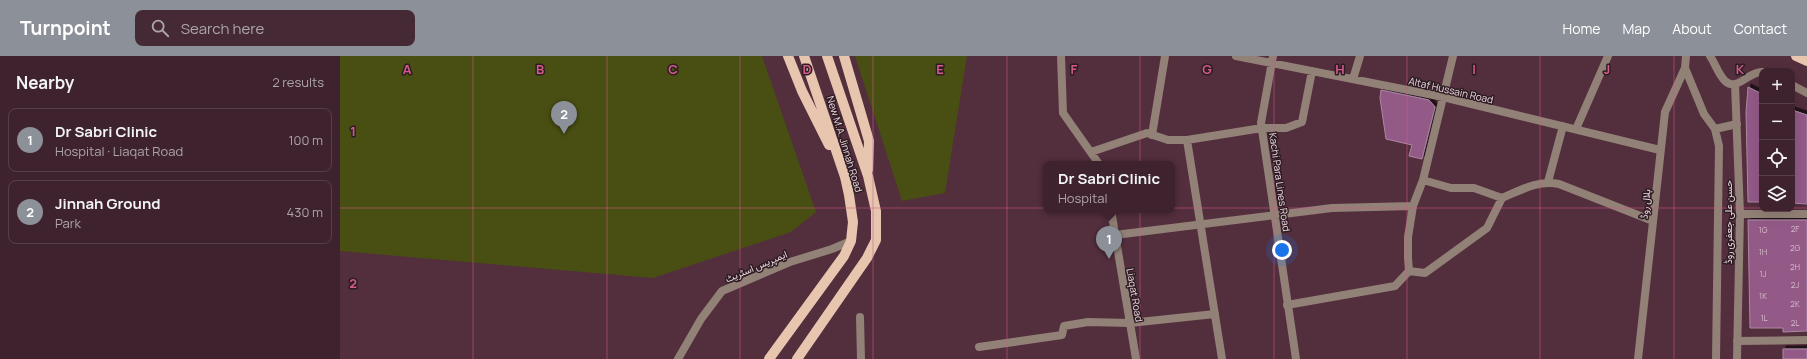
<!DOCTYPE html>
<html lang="en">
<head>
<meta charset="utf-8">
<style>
  body { margin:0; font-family:Manrope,Vazirmatn,sans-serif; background:#452a36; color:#f1f3f6 }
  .controls { position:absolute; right:12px; top:12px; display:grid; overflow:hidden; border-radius:8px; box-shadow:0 4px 16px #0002 }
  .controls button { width:36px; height:36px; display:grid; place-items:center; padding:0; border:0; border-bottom:1px solid #573f4a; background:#3e222e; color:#f1f3f6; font:20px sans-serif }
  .you { position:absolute; left:942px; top:194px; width:14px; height:14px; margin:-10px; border:3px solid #fff; border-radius:50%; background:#1a73e8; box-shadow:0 0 0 6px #1a73e833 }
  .badge { display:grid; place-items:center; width:26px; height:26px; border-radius:50%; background:#8c9099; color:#fff; font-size:13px; font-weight:700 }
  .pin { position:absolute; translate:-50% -33px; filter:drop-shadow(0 1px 2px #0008) }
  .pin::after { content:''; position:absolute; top:21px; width:14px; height:12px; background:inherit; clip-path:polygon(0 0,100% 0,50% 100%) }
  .popup { position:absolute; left:703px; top:105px; width:132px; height:52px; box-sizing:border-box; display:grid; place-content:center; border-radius:8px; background:#3e222e; filter:drop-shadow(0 1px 3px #0005); font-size:13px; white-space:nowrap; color:#ada4aa }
  .popup b { font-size:15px; color:#f1f3f6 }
  .popup::after { content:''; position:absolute; left:50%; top:100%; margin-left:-8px; border:8px solid transparent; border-top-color:#3e222e }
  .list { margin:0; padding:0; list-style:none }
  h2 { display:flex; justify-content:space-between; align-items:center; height:52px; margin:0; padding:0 16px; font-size:17px }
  h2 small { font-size:13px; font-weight:400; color:#ada4aa }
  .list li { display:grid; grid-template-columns:26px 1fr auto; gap:12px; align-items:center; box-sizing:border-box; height:64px; margin:0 8px 8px; padding:0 8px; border:1px solid #573f4a; border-radius:8px }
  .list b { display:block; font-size:15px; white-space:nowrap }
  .list p { margin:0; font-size:13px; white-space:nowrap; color:#ada4aa }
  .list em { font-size:13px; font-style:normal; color:#ada4aa }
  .icon { flex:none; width:22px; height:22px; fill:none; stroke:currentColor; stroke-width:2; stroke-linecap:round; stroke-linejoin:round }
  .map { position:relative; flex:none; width:1467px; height:303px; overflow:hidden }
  header { display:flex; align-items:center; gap:24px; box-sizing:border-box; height:56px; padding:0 20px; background:#8c9099; color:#fff }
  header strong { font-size:19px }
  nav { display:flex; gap:22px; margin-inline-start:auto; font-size:14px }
  .search { width:280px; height:36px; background:#452a36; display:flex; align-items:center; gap:10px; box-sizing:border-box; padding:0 14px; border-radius:8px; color:#ada4aa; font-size:15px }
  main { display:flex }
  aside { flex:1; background:#3e222e }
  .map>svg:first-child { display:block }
  .green { fill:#494e12 }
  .building { fill:#935a88; stroke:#ac88a4; filter:url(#shadow) }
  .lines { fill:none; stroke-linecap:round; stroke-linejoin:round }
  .minor { stroke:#928176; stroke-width:8 }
  .tertiary { stroke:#928176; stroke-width:8 }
  .primary { stroke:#e7c5af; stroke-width:10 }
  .grid { fill:none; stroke:#d25b8a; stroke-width:1; stroke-opacity:0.55 }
  .labels { text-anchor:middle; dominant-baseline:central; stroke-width:3; stroke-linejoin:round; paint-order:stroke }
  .number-label { font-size:8px; fill:#d8b8ca }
  .street-label { font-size:10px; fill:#efd7e0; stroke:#2d1d23 }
  .grid-label { font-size:13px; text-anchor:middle; font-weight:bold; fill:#d25b8a; stroke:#2d1d23; stroke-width:3; stroke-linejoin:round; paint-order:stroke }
</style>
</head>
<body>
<header>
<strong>Turnpoint</strong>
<div class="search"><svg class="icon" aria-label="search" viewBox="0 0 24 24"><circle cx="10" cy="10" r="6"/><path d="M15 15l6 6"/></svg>Search here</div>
<nav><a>Home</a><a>Map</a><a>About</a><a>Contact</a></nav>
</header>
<main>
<aside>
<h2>Nearby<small>2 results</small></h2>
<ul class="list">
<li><span class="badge">1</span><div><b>Dr Sabri Clinic</b><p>Hospital · Liaqat Road</p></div><em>100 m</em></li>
<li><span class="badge">2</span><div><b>Jinnah Ground</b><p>Park</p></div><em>430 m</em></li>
</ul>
</aside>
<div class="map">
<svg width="1467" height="303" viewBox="0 0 1467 303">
  <defs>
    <filter id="shadow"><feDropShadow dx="3" dy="-3" stdDeviation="0" flood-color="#0009"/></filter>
  </defs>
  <rect width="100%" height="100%" fill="#532e3d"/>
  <path class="green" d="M0,0H422L476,156L451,176L313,222L0,195Z
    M515,0H627L605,137L562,145Z"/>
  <path class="building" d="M1408,31L1422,38V146H1408L1406,56Z
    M1041,34L1089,44L1095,51L1082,103L1069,100L1072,89L1046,83L1040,42Z
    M1452,54L1467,59V148L1452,147Z
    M1408,164H1467V275L1443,276V272H1410Z
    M1443,293H1467V303H1443Z"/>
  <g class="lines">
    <path class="minor" d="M721,0L723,57L759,108
      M896,0L1103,41L1320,94
      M933,0L921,67L956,303
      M1370,0C1375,7 1378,18 1385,25C1397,36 1409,15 1422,16
      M1345,12L1364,58L1375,73L1379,90L1376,303
      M1013,23L1020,0
      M1395,28L1400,158L1397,303
      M1452,29L1467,37
      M1236,73L1268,0
      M1375,73L1397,68
      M812,79L825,0
      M847,84L882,303
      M751,96L807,77L828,84H847L922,72H946L962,66L972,15
      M1083,124L1111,132H1134L1162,142
      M1208,126L1223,70
      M771,154L796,303
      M1400,158H1467
      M775,179L992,152L1073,150
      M1069,215L1085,217L1147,172L1162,142C1181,134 1198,124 1219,128L1313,165
      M1069,215L1068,202V181L1073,150L1083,124L1113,0
      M947,249L1055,230L1069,215
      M520,261L521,303
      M1397,285L1467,284
      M639,291L722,279L724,270L748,266L790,267L875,258
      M1298,303L1325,56L1345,12L1346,0"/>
    <path class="tertiary" d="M338,303L361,263L382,235L450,206L492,193L511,185"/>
    <path class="primary" d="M448,0L462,35L489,89
      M504,0L529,85L528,114
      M1456,0L1467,5
      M429,303L504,200L511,185L513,166L509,139L505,121L464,0
      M457,303L527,202L536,184V155L528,120L487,0"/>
  </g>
  <path class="grid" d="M133,0V303M267,0V303M400,0V303M533,0V303M667,0V303M800,0V303M934,0V303M1067,0V303M1200,0V303M1334,0V303M0,152H1422M1452,152H1467"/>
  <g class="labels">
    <g class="number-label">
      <text x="1455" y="172">2F</text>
      <text x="1423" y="173">1G</text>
      <text x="1455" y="191">2G</text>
      <text x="1423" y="195">1H</text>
      <text x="1455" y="210">2H</text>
      <text x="1423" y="217">1J</text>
      <text x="1455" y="228">2J</text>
      <text x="1423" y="239">1K</text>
      <text x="1455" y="247">2K</text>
      <text x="1424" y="261">1L</text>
      <text x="1455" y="266">2L</text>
    </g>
    <g class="street-label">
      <text transform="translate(1111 34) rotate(13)">Altaf Hussain Road</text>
      <text transform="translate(505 88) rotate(73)">New M.A. Jinnah Road</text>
      <text transform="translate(940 126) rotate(82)">Kachi Para Lines Road</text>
      <text transform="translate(1305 148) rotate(-84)">بلال روڈ</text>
      <text transform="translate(1388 166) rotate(-90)">حسن علی جعفری روڈ</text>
      <text transform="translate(416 210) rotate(-23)">ایمپریس اسٹریٹ</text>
      <text transform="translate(795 239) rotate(80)">Liaqat Road</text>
    </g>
  </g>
  <g class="grid-label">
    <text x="67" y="18">A</text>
    <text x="200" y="18">B</text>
    <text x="333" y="18">C</text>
    <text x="467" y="18">D</text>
    <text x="600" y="18">E</text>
    <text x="734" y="18">F</text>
    <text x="867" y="18">G</text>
    <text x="1000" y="18">H</text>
    <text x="1134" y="18">I</text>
    <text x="1267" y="18">J</text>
    <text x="1400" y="18">K</text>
    <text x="13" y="80">1</text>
    <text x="13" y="232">2</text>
  </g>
</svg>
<div class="controls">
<button>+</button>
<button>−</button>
<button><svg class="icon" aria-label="locate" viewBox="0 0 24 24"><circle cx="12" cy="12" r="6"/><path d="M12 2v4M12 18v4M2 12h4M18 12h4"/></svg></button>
<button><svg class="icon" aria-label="layers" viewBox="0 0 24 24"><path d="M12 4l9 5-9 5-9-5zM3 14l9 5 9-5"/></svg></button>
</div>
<div class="you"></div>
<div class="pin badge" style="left:769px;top:203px">1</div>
<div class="popup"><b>Dr Sabri Clinic</b>Hospital</div>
<div class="pin badge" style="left:224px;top:78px">2</div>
</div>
</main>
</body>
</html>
